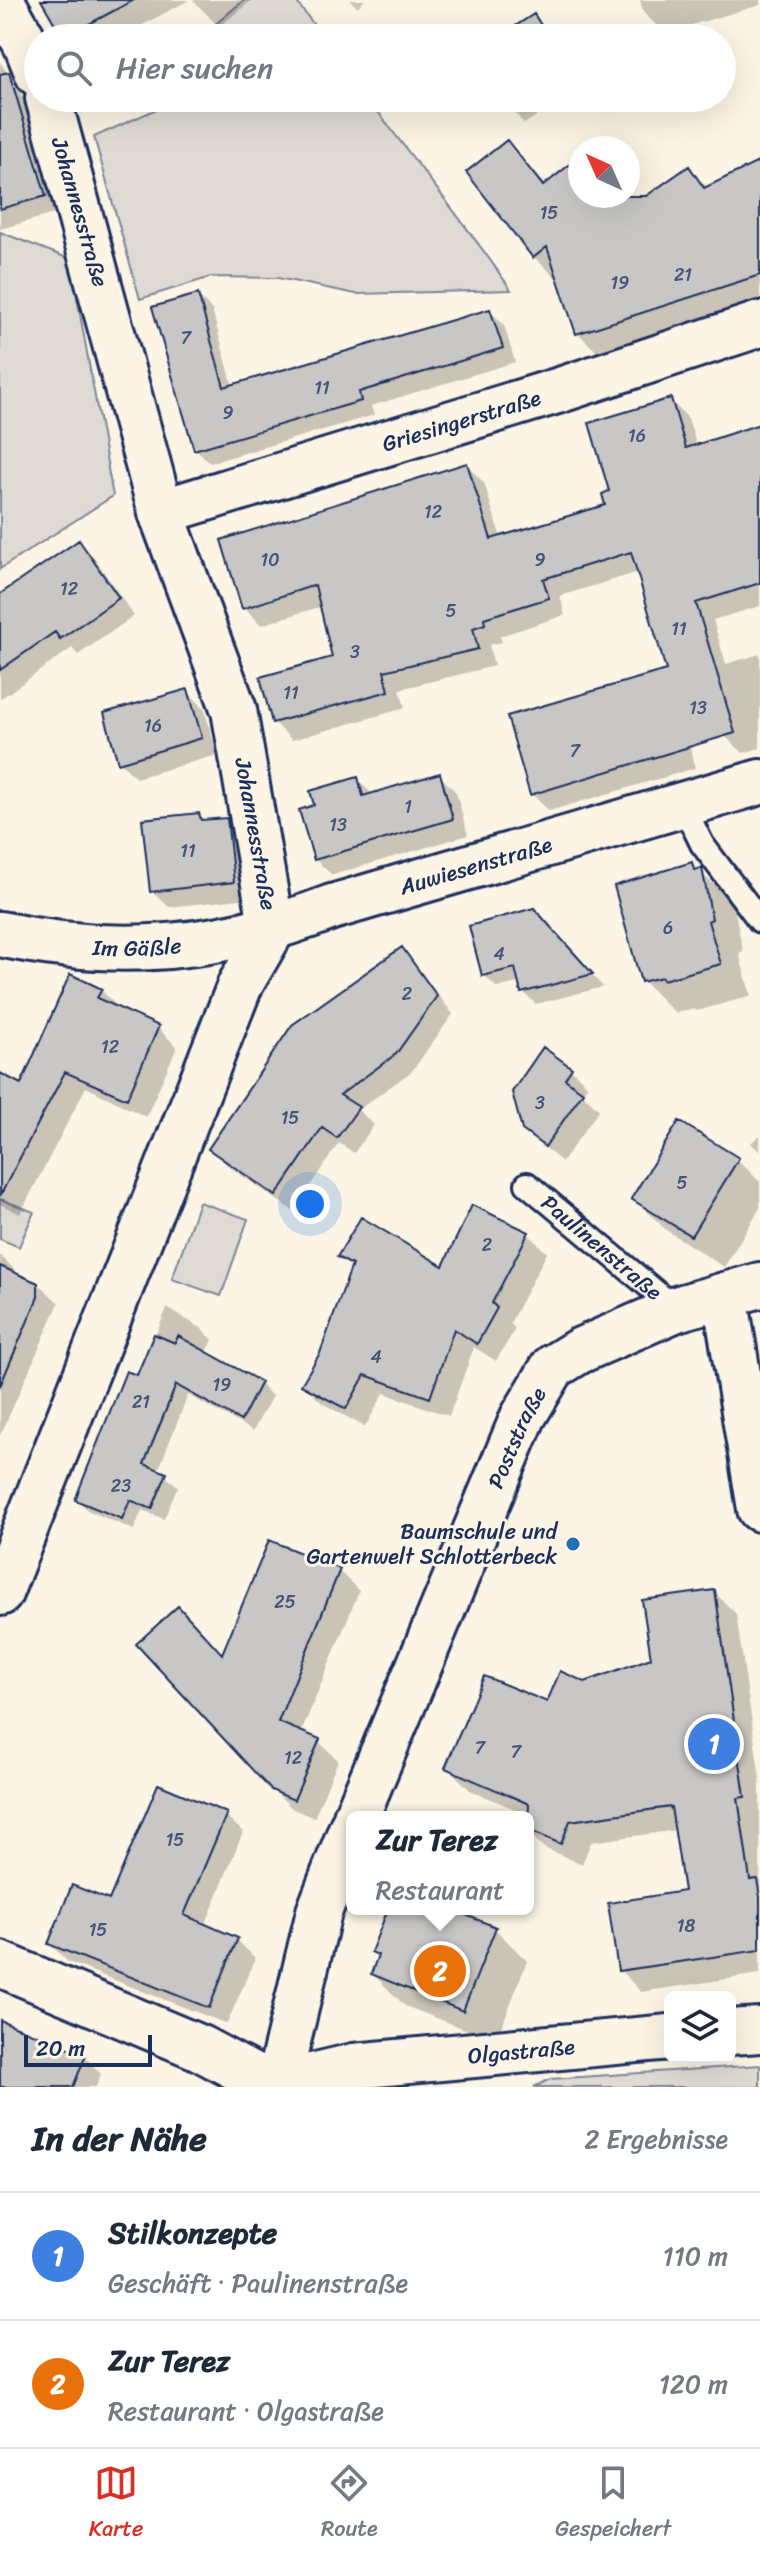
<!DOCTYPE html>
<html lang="de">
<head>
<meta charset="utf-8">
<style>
  body { margin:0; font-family:Sriracha,sans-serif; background:#f6f6f7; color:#1f2937 }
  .controls { position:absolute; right:24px; bottom:24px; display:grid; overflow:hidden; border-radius:12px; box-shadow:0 8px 32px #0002 }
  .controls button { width:72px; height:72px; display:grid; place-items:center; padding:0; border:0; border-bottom:2px solid #e0e1e3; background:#fff; color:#1f2937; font:40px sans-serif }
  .compass { position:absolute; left:568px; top:136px; width:72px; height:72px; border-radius:50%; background:#fff; box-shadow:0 8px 32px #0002; rotate:315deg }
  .scale { position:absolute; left:24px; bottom:20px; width:128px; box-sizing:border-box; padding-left:8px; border:4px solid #1b2f5e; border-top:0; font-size:22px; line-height:28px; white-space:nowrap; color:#1b2f5e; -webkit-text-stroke:6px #fcf5e5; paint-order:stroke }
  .you { position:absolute; left:310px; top:1204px; width:28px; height:28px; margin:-20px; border:6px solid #fff; border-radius:50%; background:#1a73e8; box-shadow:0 0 0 12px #1a73e833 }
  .badge { display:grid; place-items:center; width:52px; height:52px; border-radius:50%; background:#d93025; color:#fff; font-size:26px; font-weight:700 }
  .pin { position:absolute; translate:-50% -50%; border:4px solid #fff; box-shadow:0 2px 8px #0006 }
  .popup { position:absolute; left:346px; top:1811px; width:188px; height:104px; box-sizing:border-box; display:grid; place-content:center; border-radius:12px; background:#fff; filter:drop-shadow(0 2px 6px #0005); font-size:26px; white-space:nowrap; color:#747a83 }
  .popup b { font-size:30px; color:#1f2937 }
  .popup::after { content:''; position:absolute; left:50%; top:100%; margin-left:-16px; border:16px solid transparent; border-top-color:#fff }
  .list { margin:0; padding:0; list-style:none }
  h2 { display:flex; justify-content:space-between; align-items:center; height:104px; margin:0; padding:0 32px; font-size:34px }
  h2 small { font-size:26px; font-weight:400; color:#747a83 }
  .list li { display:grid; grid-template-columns:52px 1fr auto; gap:24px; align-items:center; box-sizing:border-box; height:128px; padding:0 32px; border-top:2px solid #e0e1e3 }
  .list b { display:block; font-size:30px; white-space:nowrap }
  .list p { margin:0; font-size:26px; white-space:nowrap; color:#747a83 }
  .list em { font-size:26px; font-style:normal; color:#747a83 }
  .icon { flex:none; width:44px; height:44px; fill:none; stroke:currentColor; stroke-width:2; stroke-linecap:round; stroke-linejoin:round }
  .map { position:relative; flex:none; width:760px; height:2087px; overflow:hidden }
  .search { position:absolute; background:#fff; box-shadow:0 8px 32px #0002; left:24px; right:24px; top:24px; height:88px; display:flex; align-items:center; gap:20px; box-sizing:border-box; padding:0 28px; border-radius:44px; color:#747a83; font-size:30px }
  .sheet { height:360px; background:#fff }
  nav { display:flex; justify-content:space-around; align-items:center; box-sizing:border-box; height:112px; border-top:2px solid #e0e1e3; background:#fff; font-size:22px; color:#747a83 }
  nav a { display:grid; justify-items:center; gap:4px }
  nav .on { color:#d93025 }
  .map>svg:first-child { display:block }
  .green { fill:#dfdbd4; stroke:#7d8599; stroke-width:2 }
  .shadow { fill:#0003 }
  .building { fill:#c8c7c6; stroke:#1b2f5e; stroke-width:2 }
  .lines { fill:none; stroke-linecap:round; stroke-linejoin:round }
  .lane-casing { stroke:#1b2f5e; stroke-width:28 }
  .street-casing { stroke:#1b2f5e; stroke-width:50 }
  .lane { stroke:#fcf5e5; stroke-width:22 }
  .street { stroke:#fcf5e5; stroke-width:44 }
  .poi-dot { fill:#1f6fb2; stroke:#fcf5e5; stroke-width:3 }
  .labels { text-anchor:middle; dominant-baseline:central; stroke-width:6; stroke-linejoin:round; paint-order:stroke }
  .number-label { font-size:18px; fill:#465578 }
  .street-label { font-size:22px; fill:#1b2f5e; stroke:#fcf5e5 }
  .poi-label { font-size:22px; fill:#1b2f5e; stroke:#fcf5e5; text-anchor:end }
</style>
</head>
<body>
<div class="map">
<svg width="760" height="2087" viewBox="0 0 760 2087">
  <rect width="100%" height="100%" fill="#fcf5e5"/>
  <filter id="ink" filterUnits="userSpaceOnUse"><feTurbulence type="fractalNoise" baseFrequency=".0125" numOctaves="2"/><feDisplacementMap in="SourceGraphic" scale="16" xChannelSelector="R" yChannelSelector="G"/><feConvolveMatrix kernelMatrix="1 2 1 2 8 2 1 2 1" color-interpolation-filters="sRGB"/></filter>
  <g filter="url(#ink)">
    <path class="green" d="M244,0H295L324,38H199Z
      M181,98H368C415,163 466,223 511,290L356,294L278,278L211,277L140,299L94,137Z
      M0,232L70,259L113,496L0,569Z
      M0,1199L34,1212L19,1247L0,1239Z
      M199,1202L248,1219L221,1296L172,1279Z
      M760,2065V2087H534L550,2079Z"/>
    <path class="shadow" d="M43,0H189L118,38H64Z
      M193,0H252L219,27Z
      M350,0H365L357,7Z
      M640,0H760V5L664,33L643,12Z
      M534,16L554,38H500Z
      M382,28L392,38H371Z
      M0,62L30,109L61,212L0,229Z
      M502,98H564L524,124Z
      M507,142L546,186L580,160V196H623L633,208L688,168L708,188L760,163V306L599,354L578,333L559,276L556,278L534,257Z
      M198,296L212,310L233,386L490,311L504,325L515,362L371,406L374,415L210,463L196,449Z
      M671,401L688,418L697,447L760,426V606L713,620L726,664L760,654V748L743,753L725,736L689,742L695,768L549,811L532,794L668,672L639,572L560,596L565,615L500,636L502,642L489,645L494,666L400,689L405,708L292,740L274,722L335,658L322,606L261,625L244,607L467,465L484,483L501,538L607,507L612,492Z
      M79,542L95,559L134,616L78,655L72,648L0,699V597Z
      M187,691L204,708L217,755L136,778L120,762Z
      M439,775L456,792L468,835L332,875L315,859L316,806L357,779L373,795Z
      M199,815L206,822L226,820L242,836L249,898L169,907L152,891Z
      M691,864L733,902L743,951L739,953L751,996L697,1011L694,1009L675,1013L643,981Z
      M546,924L603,987L536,1004L523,992L521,982L497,988L484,975Z
      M402,949L453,1014L412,1071L358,1110L374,1125L354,1153L339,1143L293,1211L227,1165L210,1149Z
      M101,990L120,1009L157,1027L177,1047L146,1117L86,1087L20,1214L0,1204V1075L22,1086Z
      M571,1069L588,1086L582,1093L599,1110L562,1162L523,1129Z
      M760,1135V1152L751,1143Z
      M738,1160L760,1182V1208L724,1267L666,1230L634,1198Z
      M528,1234L547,1253L510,1323L515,1329L496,1361L474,1347L449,1416L384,1393L365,1427L322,1403L303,1384L322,1354L353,1269L340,1256L443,1269Z
      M0,1255L15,1270L13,1274L42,1287L59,1303L0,1436Z
      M167,1308L201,1328L213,1340L206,1354L260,1384L272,1396L253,1431L188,1395L158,1471L178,1486L164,1519L142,1510L134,1530L89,1511L77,1500L138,1377Z
      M339,1571L359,1591L301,1733L318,1741L338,1760L314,1818L293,1809L272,1789L223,1656Z
      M714,1592L736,1614L760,1778V1974L641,1992L620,1970L686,1893L677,1830L591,1842L582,1864L544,1848L528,1832L527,1814L470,1790L448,1768L585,1684L653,1660Z
      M225,1815L243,1832L205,1926L237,1940L255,1958L227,2024L68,1962L50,1944Z
      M390,1909H445L495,1929L527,1961L496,2041L405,2006L373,1974L380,1958L373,1951Z
      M0,2022L85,2057L101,2074L96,2087H0Z"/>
    <path class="building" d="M41,0H134L63,38Z
      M534,14L549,38H497Z
      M9,72L46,196L0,209V74Z
      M507,140L543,186L580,156V196H646L689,166L704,188L760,161V275L576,334L547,247L533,258L466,172Z
      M198,294L224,387L490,309L503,348L359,392L361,401L194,450L152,307Z
      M671,398L686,448L760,424V583L696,603L735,733L530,795L507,716L666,670L631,552L543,579L549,598L484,618L485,624L473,628L478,649L384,671L389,691L272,723L260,677L332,657L315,585L242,609L221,540L467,463L491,539L605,505L602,494L609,491L589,423Z
      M79,540L119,598L60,639L55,632L0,670V594Z
      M188,689L202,738L118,763L104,713Z
      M440,773L453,819L314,860L299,810L314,805L310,791L358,777L363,796Z
      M199,813L201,820L227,818L234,882L150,892L142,819Z
      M692,862L694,870L702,868L712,919L708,921L721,964L663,980L662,977L641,982L614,886Z
      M534,908L556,933L593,974L521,993L515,968L482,976L469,926Z
      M402,947L437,996L396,1054L340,1095L359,1107L337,1138L322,1128L276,1196L208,1149L292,1025Z
      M70,974L102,989L97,998L159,1026L127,1099L65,1072L0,1196V1073L21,1084Z
      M543,1047L572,1068L565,1079L583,1092L545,1147L522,1130L512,1092Z
      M679,1121L739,1158L691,1236L631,1199Z
      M472,1205L529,1232L492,1303L497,1308L477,1344L454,1329L430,1398L365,1375L346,1409L301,1385L320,1353L352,1265L337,1257L361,1217L443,1266Z
      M0,1266L38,1283V1297L0,1386Z
      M154,1334L175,1343L178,1336L261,1382L241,1421L176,1385L144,1464L167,1473L152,1509L130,1500L122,1519L75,1500L126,1371L137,1375Z
      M269,1540L340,1569L278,1722L320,1739L294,1800L271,1790L136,1644L178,1606L222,1654Z
      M715,1590L745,1797L738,1798L750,1880L757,1879L760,1897V1950L618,1971L608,1903L684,1891L671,1807L570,1821L561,1844L528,1830L529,1804L445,1768L484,1676L547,1702L560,1671L585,1682L651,1658L642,1600Z
      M158,1784L227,1813L184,1915L238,1938L209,2008L48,1944L72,1885L109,1900Z
      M388,1909H451L496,1927L463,2011L371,1974L378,1955L371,1952Z
      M0,2020L86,2055L73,2087H0Z"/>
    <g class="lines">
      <g class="lane-casing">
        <g id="lane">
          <path d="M683,805L702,844L760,921"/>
          <path id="s1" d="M527,1184L676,1309"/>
        </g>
      </g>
      <g class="street-casing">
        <g id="street">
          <path d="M1,0L26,44L38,74"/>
          <path id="s2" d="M161,512L560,390L760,324"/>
          <path id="s3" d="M0,934C118,959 221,950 332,907L760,782"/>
          <path d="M725,1295L760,1509"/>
          <path d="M0,1593L240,985L272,930L234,710L161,512L48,98"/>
          <path id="s4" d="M356,1817L523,1417L553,1367L579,1351L676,1309L760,1285"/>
          <path d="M0,1964L200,2048L273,2087"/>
          <path d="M730,2032L760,2030"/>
          <path d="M277,2087L319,1912L352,1827"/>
          <path id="s5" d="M279,2087L291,2081L354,2066L670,2037"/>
        </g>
      </g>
      <use href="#lane" class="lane"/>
      <use href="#street" class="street"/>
    </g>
  </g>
  <circle class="poi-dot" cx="573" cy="1544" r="8"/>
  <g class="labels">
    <g class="number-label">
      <text x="549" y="213">15</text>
      <text x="683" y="275">21</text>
      <text x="620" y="283">19</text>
      <text x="186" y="338">7</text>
      <text x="322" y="388">11</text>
      <text x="228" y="413">9</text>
      <text x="637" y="436">16</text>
      <text x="433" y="512">12</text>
      <text x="270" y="560">10</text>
      <text x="540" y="560">9</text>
      <text x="69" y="589">12</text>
      <text x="451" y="611">5</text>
      <text x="679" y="629">11</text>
      <text x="355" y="652">3</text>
      <text x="291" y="693">11</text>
      <text x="698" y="708">13</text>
      <text x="153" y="726">16</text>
      <text x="575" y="751">7</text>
      <text x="408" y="807">1</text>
      <text x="338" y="825">13</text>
      <text x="188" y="851">11</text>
      <text x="668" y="928">6</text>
      <text x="499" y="954">4</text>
      <text x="407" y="994">2</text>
      <text x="110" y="1047">12</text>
      <text x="540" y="1103">3</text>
      <text x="290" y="1118">15</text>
      <text x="682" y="1183">5</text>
      <text x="487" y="1245">2</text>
      <text x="376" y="1357">4</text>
      <text x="222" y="1385">19</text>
      <text x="141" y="1402">21</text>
      <text x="121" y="1486">23</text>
      <text x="285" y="1602">25</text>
      <text x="480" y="1748">7</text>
      <text x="516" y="1752">7</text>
      <text x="293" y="1758">12</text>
      <text x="175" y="1840">15</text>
      <text x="686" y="1926">18</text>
      <text x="98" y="1930">15</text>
    </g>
    <g class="street-label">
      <text transform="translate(80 212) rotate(74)">Johannesstraße</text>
      <text stroke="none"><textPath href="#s2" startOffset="314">Griesingerstraße</textPath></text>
      <text transform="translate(256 834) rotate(80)">Johannesstraße</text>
      <text stroke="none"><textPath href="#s3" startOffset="488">Auwiesenstraße</textPath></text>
      <text stroke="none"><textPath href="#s3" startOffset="138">Im Gäßle</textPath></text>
      <text stroke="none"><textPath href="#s1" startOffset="98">Paulinenstraße</textPath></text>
      <text stroke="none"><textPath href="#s4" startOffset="412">Poststraße</textPath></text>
      <text stroke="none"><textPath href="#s5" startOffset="246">Olgastraße</textPath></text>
    </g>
    <g class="poi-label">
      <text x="557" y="1531">Baumschule und<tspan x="557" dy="25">Gartenwelt Schlotterbeck</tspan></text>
    </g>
  </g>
</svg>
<div class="controls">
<button><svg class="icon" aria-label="layers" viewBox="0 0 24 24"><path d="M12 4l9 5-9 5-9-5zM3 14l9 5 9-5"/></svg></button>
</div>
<svg class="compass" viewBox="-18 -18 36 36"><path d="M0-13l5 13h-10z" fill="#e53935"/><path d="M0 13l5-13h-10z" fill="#747a83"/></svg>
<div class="scale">20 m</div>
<div class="you"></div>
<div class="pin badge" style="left:714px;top:1744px;background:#3f7fe0">1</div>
<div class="pin badge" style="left:440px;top:1971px;background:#e8710a">2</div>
<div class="popup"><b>Zur Terez</b>Restaurant</div>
<div class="search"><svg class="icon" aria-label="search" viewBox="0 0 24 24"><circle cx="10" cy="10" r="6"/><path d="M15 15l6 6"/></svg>Hier suchen</div>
</div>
<section class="sheet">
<h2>In der Nähe<small>2 Ergebnisse</small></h2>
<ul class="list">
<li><span class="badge" style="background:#3f7fe0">1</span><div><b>Stilkonzepte</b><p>Geschäft · Paulinenstraße</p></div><em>110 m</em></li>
<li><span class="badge" style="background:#e8710a">2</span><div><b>Zur Terez</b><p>Restaurant · Olgastraße</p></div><em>120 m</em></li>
</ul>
</section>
<nav>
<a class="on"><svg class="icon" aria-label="map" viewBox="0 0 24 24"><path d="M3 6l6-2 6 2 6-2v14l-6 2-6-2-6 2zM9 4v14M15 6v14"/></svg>Karte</a>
<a><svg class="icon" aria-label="directions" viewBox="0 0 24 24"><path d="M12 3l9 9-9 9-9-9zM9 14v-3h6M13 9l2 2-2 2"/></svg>Route</a>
<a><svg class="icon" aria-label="saved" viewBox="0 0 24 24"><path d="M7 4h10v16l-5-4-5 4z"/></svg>Gespeichert</a>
</nav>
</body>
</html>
